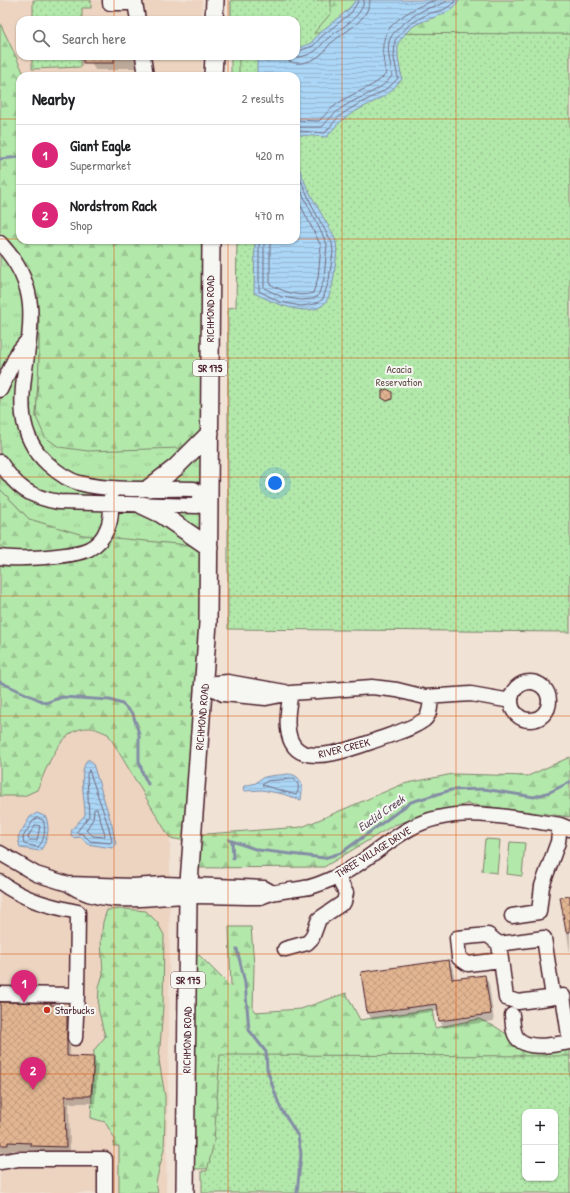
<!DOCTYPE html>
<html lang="en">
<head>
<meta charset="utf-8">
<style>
  body { margin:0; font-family:"Patrick Hand",sans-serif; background:#f6f6f6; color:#202124 }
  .controls { position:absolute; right:12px; bottom:12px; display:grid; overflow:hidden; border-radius:8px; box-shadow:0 1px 3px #0004 }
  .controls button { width:36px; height:36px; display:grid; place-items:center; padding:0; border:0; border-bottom:1px solid #e0e0e0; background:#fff; color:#202124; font:20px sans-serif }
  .you { position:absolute; left:275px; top:483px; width:14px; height:14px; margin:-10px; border:3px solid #fff; border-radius:50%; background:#1a73e8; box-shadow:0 0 0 6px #1a73e833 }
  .badge { display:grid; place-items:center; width:26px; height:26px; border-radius:50%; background:#db2777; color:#fff; font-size:13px; font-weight:700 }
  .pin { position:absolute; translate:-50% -33px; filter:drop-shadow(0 1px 2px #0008) }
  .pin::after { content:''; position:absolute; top:21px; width:14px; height:12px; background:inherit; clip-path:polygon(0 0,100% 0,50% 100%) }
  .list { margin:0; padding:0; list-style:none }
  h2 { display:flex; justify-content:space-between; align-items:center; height:52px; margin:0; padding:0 16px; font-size:17px }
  h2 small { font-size:13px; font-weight:400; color:#757577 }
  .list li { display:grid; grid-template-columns:26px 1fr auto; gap:12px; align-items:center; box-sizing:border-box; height:60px; padding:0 16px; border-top:1px solid #e0e0e0 }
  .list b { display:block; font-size:15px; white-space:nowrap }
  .list p { margin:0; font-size:13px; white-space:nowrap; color:#757577 }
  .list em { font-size:13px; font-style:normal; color:#757577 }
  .icon { flex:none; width:22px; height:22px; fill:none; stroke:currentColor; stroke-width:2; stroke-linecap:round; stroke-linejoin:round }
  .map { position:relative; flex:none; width:570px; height:1193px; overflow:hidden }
  .search { position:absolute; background:#fff; box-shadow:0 1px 3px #0004; left:16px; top:16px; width:284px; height:44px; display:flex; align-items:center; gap:10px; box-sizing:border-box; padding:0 14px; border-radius:12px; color:#757577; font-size:15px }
  .panel { position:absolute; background:#fff; box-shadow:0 1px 3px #0004; left:16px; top:72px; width:284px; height:172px; border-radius:12px }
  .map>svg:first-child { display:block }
  .built { fill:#ecd4c1 }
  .grass { fill:url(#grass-tufts); stroke:#7e846b }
  .forest { fill:url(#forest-firs); stroke:#7e846b }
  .park { fill:url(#park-dots); stroke:#7e846b; fill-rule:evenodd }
  .garden { fill:#b3e8ab; stroke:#7e846b }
  .water { fill:url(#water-rules); stroke:#848da5 }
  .shadow { fill:#0003 }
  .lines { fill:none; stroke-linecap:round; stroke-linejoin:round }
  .shore { stroke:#71687c; stroke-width:1 }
  .stream { stroke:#848da5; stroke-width:3 }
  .building { fill:url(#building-cross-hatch); stroke:#4a1f2b }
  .minor-casing { stroke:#4a1f2b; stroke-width:17 }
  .major-casing { stroke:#4a1f2b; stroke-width:20 }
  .minor { stroke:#f6f6f2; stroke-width:14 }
  .major { stroke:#f6f6f2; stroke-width:17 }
  .grid { fill:none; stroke:#e0560e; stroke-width:1; stroke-opacity:0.55 }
  .poi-dot { fill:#c8321e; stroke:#f6f6f2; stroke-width:1.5 }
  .labels { text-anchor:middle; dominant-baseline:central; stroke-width:4; stroke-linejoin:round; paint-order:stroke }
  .shield { fill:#f6f6f2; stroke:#7e6067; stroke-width:1 }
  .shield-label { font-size:10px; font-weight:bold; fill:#4a1f2b }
  .street-label { font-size:11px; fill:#4a1f2b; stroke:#f6f6f2 }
  .park-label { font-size:11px; fill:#64514b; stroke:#f6f6f2 }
  .poi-label { font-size:11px; fill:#4a1f2b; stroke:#f6f6f2; text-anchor:start }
  .water-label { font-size:12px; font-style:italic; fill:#624d5e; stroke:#f6f6f2 }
</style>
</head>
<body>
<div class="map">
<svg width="570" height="1193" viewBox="0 0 570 1193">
  <defs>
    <pattern id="grass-tufts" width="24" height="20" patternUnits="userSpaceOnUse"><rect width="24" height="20" fill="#b3e8ab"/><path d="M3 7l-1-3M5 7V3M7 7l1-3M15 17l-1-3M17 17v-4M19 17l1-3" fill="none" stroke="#9bc793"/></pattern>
    <pattern id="forest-firs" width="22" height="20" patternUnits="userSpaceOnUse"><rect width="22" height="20" fill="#b3e8ab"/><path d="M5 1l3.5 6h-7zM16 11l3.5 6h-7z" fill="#9bc793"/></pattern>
    <pattern id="park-dots" width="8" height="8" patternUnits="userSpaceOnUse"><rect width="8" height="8" fill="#b3e8ab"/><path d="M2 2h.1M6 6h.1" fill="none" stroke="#9bc793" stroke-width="1.8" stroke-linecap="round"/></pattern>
    <pattern id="water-rules" width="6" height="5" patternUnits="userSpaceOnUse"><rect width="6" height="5" fill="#abd6f6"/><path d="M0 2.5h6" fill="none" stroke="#95b7d3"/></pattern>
    <pattern id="building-cross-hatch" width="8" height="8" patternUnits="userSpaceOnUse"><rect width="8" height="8" fill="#e1b591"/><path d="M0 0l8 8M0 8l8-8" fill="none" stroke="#c39b7d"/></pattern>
  </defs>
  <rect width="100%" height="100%" fill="#f0e2d5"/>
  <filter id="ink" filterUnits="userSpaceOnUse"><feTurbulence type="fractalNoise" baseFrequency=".025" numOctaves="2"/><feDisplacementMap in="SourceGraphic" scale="8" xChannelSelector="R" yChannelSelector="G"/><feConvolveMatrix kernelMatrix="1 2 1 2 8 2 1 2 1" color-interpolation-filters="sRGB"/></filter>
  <g filter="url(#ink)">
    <path class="built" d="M0,0H202V20H20V56H202V76H20L0,109Z
      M91,728L108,734L170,838L169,1039L166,1193H0V796H24L64,740L75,730Z"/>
    <path class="grass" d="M231,56H239V58L257,76H231Z
      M0,243L39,317V361L36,417L196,447H210L209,547L83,536L29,519L0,489Z"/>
    <path class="forest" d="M231,0H356C343,18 324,27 311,43L296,20H231Z
      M459,0H570V40L398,43C402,38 406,32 411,28C425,16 452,17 459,0Z
      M0,23L25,76H20V240H211L210,447L88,451L59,447L45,437L36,417L39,361V317H30V304L0,243Z
      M0,489L29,519L83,535L209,547L192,835L302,827L403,784L453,774L528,776L570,757V817L467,804L394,825L324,867L190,868L192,842L170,838L108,734C102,732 96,728 90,728C60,726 47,768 37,790L24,796H0Z
      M125,909L146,911L157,922L164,935L163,1007L159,1060L165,1096V1116L164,1149L156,1182L158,1193H119V1146H113L115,1139L105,1122L91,1118L94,1050L105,1037L98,1008L99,987L103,974L101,941L103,922L107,910Z
      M229,927H251L254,965L253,1009L255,1012L301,1009L346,993L360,1020L432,1009L435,1028L479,1019L496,1027L527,1048H570V1114L525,1112L313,1168L185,1169L188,944L231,987Z"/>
    <path class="park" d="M33,0H91V8H82V20H33Z
      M231,0H331V13L314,33L570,34V632L228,629V308L236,307L237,240H296V76H239V56H296V20H231Z
      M32,56H81V67L32,69Z
      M220,1055L570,1056V1193H202V1171H207L214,1142ZM525,1112H555V1178H525Z"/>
    <path class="garden" d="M485,839L500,840L497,873L482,871Z
      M510,842L525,843L522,876L507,874Z"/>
    <path class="water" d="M356,0H459C452,17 425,17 411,28C406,32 402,38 398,43V58L402,79C397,84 392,91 387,94C362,110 346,111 327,137L300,135L296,139V76H257V59L269,56H296V49L311,43L319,33L348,10Z
      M296,153C298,173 312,197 322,215C326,223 334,233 336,242C338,252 335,265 334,276C333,283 330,296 326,302C311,321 270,301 254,293L255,240H296Z
      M87,760H90L93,764L112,825L116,845L112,848L87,844L81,837L73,838L71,835L72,829L85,815C85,799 78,774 87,760Z
      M288,774C303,775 303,787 301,800L283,794L262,790L244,791L243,789L244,786L256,783C262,774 278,776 288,774Z
      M37,813L46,817C50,829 48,841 40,851L20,848L18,837L30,817Z"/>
    <path class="shadow" d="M91,18H114L115,20H91Z
      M91,56H138V68H118V70H95L91,62Z
      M392,393V400L388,402L384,399L383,397Z
      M570,897V954L562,898Z
      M449,961L453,969L455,980L485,976L489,984L494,1021L444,1028L440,1021L439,1011L372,1020L368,1013Z
      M0,1003L60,1006L70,1020V1057L93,1058L98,1065L95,1103H69L70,1154L37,1153L35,1150H12V1152H0Z"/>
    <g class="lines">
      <path class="shore" d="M296,52L313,46L322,36L351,13L359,0
        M283,56C292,68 309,63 319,56C324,53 326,48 330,44C343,32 369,21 370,0
        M292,56C299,59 309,55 315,51C320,48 322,43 326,40C338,29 363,18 364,0
        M296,120L319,121C326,113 334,106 343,100C357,91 375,87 386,74C384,63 381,51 384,40C388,20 419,5 436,0
        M296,127H322C330,118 337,110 348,104C363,95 381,91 392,76C391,65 387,53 389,42C392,29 415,14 426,9C434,6 442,5 449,0
        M296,133L300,131L325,133C333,123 339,115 350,109C367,98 385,94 398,78L394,58L395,40L409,25L427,14L443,10L453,4L455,0
        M259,240V291L280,302L301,306L315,304L323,299L329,280L333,252L332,243L314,210L296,169
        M264,240V288L282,297L301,300L313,299L318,296L324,279L327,244L296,181
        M270,240V284C282,291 299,298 313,293L318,278L321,246L296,196
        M89,770L108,825L112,841L110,843L90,841L83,834L76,833L89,816L87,775Z
        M293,779C299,781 300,790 296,795L262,785L267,781Z
        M97,809L105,835L104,837L93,836L86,830L93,819L94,810Z
        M38,818L43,820C46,828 45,841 38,847L24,844L23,837L33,821Z
        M36,825L40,826L37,840H29L28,837Z"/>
      <path class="stream" d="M0,159L20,157
        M0,682L46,703L62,697L110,700L122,704L133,714L139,734V761L143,774L148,784
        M229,840L258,850L324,858L341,853L411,802L451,790L484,789L534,797L550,792L570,782
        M232,841L233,858
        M237,949L245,983L249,1030L266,1052L267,1069L275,1093L280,1107L298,1136L301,1154L297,1193"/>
    </g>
    <path class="building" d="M83,56H114V63H83Z
      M387,389L392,392V399L387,401L382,398V391Z
      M570,896V932H566L560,897Z
      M449,960L452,979L485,975L491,1014L439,1021L437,1004L367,1013L361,972Z
      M0,1002L51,1003V1005H61V1011H67V1056L94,1057L91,1096H65L66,1147L31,1146V1143L8,1142V1145H0Z"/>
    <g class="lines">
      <g class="minor-casing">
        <path id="minor" d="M110,0V3H135V0
          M135,3L138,20
          M143,56L146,76
          M0,243C16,260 28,282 30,305C35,360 0,420 48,464C57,472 68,480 79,483C112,492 159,488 194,489L201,495L197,506L59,502C29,497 16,487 0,462
          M0,390L18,352L28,340
          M0,557C18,560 72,557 89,549C97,545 104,537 107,529C112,520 111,506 111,496
          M511 701a19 19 0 1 1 38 0a19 19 0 1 1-38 0Z
          M205,684L223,694L266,698L291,693L372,687L397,690L425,697L471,694L511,701
          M205,684L228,682L285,692
          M291,693C275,768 315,762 371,742C388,735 409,731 424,720C431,714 430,705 431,697
          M0,853L36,874L68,884
          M0,882C24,900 49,906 78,912L77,995L0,994
          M271,892L264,888L164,884L133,886L68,884C104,909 150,896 190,896C214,896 237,897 261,897C275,890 289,891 304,888C315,887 326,881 336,877C362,865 384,843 409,829C455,803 511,818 560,825L570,829
          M512,916L539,912L542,886L558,842L560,825
          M499,944L544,938L553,997
          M285,949L307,943L312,938L319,919L344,902L346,893L337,876
          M501,960L468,964L459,958L457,938L488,935L499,944L506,998L518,1002L563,996L570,1042
          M512,1015C513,1022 512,1033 518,1039C531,1051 555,1044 570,1042
          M75,1038L77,995
          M0,1162L18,1159H105V1193"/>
      </g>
      <g class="major-casing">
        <path id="major" d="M214,20L215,0
          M213,76L214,56
          M149,488L175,468L210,433
          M142,505L161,514L209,547
          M185,1193L188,896L208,623L211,240"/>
      </g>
      <use href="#minor" class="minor"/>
      <use href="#major" class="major"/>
    </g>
  </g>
  <path class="grid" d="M114,0V20M228,0V20M342,0V1193M456,0V1193M114,56V76M228,56V76M0,119H20M296,119H570M0,239H20M296,239H570M114,240V1193M228,240V1193M0,358H570M0,477H570M0,596H570M0,716H570M0,835H570M0,954H570M0,1074H570"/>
  <circle class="poi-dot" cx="47" cy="1010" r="4"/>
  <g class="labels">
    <g class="shield">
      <rect x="193" y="360" width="34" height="16" rx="3"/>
      <rect x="171" y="972" width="34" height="16" rx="3"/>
    </g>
    <g class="shield-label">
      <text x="210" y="368">SR 175</text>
      <text x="188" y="980">SR 175</text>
    </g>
    <g class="street-label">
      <text transform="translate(210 309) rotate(-90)">RICHMOND ROAD</text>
      <text transform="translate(202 717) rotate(-85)">RICHMOND ROAD</text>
      <text transform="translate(344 748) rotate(-14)">RIVER CREEK</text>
      <text transform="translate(373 852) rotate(-32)">THREE VILLAGE DRIVE</text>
      <text transform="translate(187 1040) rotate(-89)">RICHMOND ROAD</text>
    </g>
    <g class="park-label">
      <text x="399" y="369">Acacia<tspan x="399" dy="13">Reservation</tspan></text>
    </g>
    <g class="poi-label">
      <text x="55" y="1010">Starbucks</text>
    </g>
    <g class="water-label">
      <text transform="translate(381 813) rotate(-35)">Euclid Creek</text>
    </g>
  </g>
</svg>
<div class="controls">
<button>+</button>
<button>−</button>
</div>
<div class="you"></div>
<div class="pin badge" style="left:24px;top:1003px">1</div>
<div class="pin badge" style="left:33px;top:1090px">2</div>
<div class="search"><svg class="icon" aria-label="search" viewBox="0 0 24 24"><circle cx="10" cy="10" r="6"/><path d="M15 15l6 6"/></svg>Search here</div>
<section class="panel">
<h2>Nearby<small>2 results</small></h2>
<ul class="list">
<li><span class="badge">1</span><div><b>Giant Eagle</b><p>Supermarket</p></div><em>420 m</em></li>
<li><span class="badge">2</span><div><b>Nordstrom Rack</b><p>Shop</p></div><em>470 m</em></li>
</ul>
</section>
</div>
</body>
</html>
